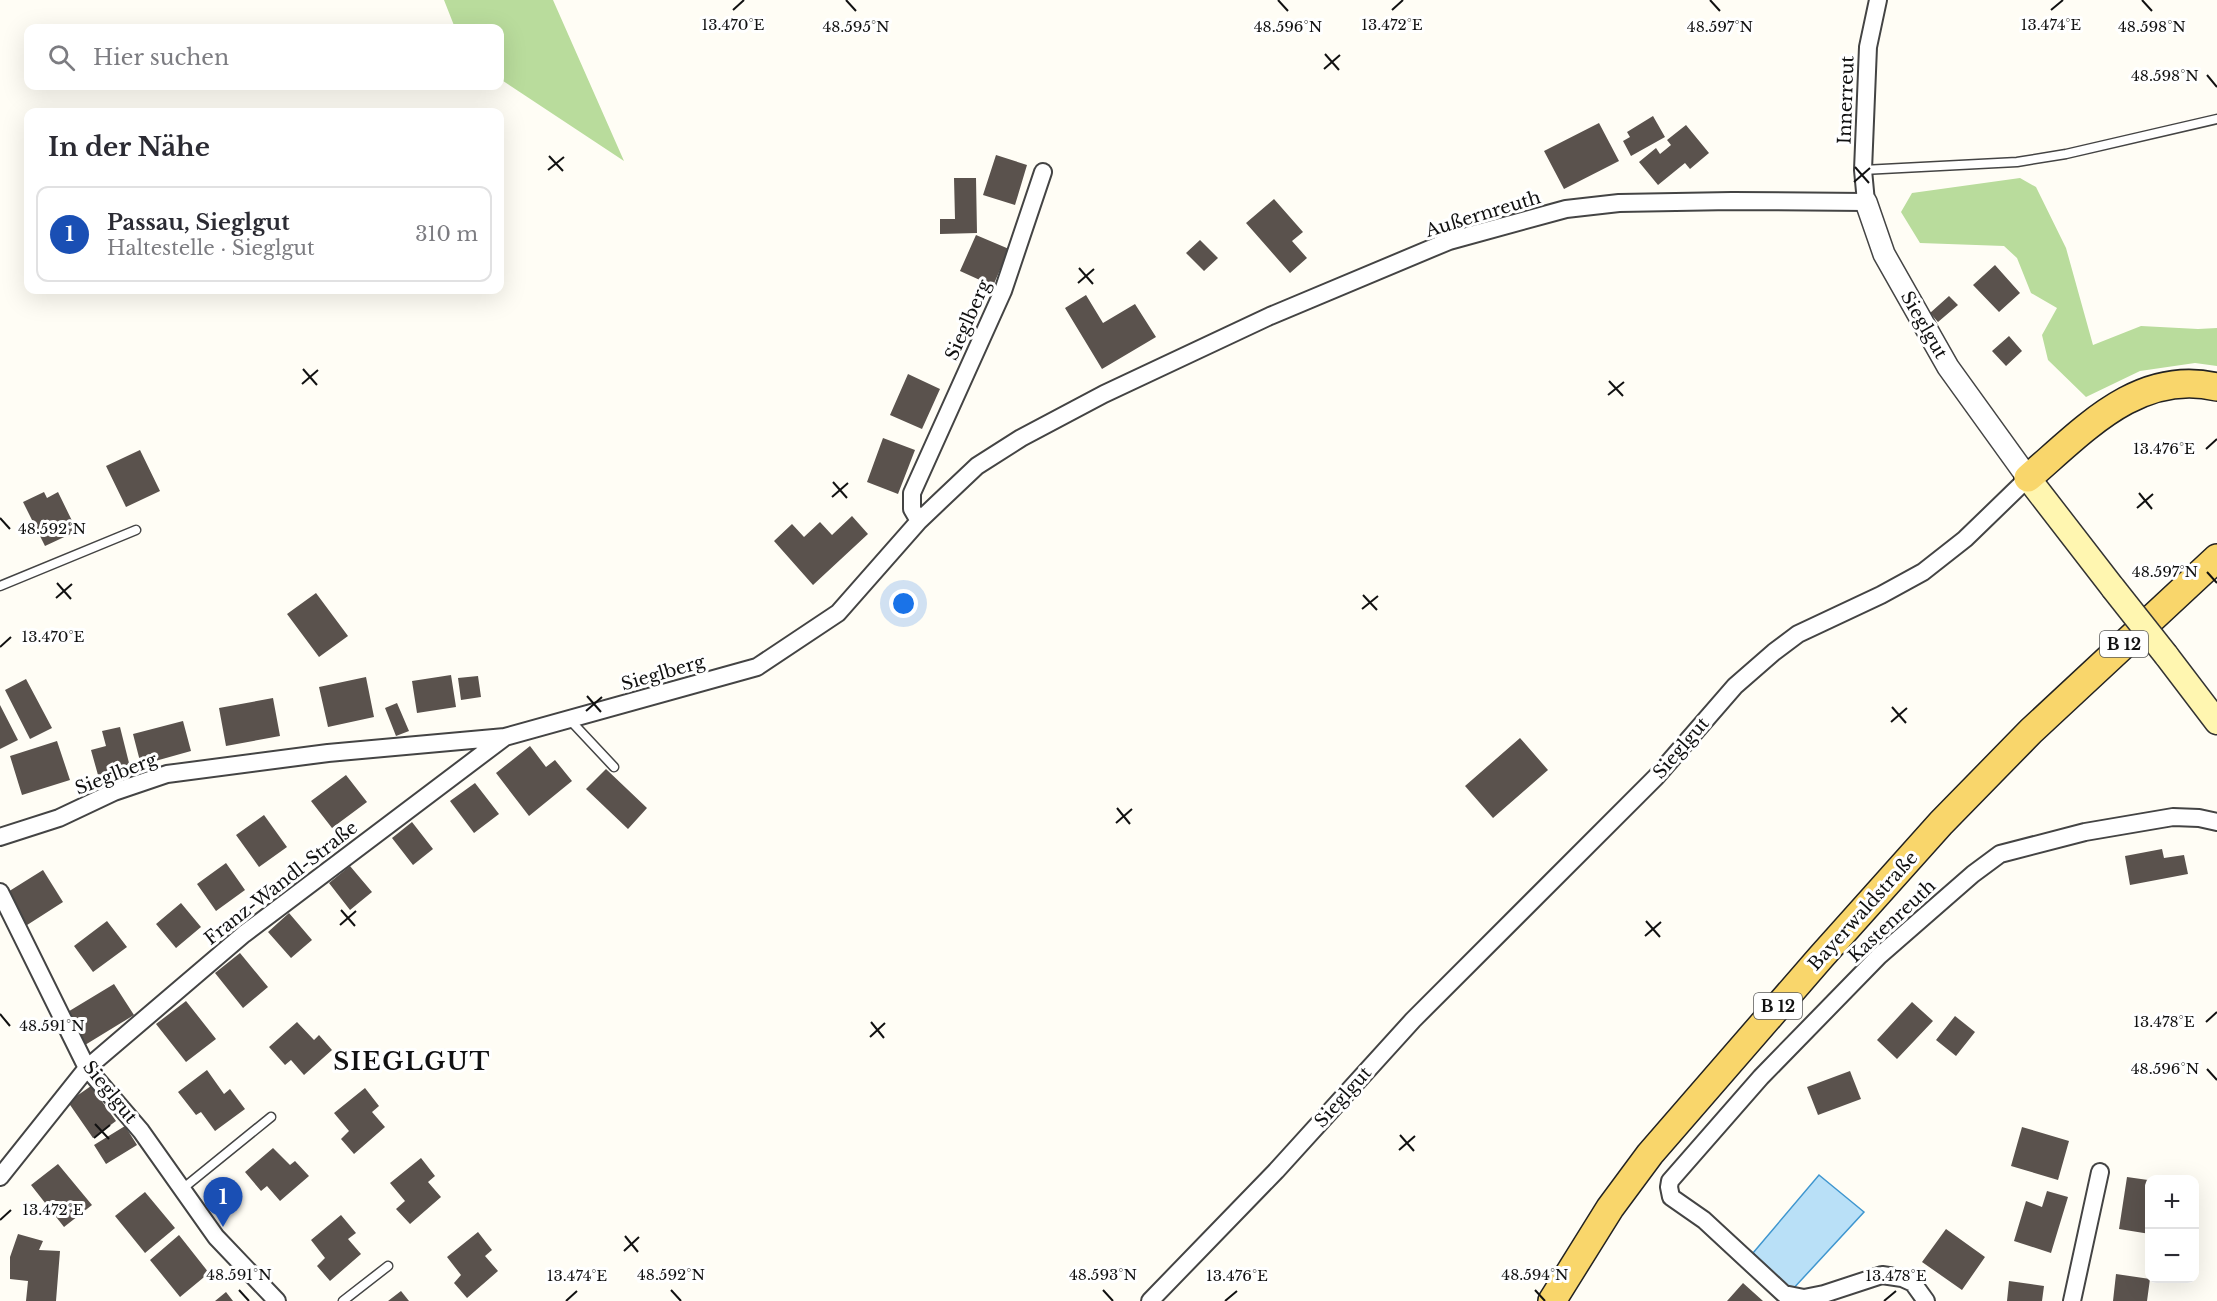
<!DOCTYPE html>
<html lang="de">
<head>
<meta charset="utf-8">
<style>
  body { margin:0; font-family:"Libre Baskerville",serif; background:#f2f2f3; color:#2b2b33 }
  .controls { position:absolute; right:18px; bottom:18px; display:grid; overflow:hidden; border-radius:12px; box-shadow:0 6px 24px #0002 }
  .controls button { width:54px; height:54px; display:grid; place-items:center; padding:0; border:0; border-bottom:2px solid #e1e1e2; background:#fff; color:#2b2b33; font:30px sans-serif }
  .you { position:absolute; left:904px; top:604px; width:21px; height:21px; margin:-15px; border:4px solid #fff; border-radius:50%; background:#1a73e8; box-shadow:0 0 0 9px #1a73e833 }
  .badge { display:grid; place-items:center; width:39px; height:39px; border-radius:50%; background:#c4262e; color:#fff; font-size:20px; font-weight:700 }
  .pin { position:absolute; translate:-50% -50px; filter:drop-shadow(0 2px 3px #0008) }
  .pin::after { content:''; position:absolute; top:32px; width:21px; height:18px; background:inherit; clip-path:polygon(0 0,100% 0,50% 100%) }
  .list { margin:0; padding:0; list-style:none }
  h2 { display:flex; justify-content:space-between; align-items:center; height:78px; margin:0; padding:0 24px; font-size:26px }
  h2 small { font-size:20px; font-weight:400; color:#7c7c81 }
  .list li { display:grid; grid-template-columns:39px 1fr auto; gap:18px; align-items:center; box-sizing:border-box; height:96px; margin:0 12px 12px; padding:0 12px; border:2px solid #e1e1e2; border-radius:12px }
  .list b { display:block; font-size:22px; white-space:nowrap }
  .list p { margin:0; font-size:20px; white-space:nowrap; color:#7c7c81 }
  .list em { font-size:20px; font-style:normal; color:#7c7c81 }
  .icon { flex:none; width:33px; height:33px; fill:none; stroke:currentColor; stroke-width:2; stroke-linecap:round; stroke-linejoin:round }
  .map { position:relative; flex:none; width:2217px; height:1301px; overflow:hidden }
  .search { position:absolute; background:#fff; box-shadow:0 6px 24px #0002; left:24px; top:24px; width:480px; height:66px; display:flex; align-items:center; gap:15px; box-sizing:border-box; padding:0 21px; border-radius:12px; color:#7c7c81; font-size:22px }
  .panel { position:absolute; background:#fff; box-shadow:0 6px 24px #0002; left:24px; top:108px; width:480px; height:186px; border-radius:12px }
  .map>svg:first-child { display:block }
  .forest { fill:#b9dc9c }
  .water { fill:#b9e0f7; stroke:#3f96cf; stroke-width:1.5 }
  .building { fill:#5a524d }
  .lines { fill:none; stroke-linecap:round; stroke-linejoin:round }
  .service-casing { stroke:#444; stroke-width:11 }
  .minor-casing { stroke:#444; stroke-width:20 }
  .tertiary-casing { stroke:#444; stroke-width:24 }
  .secondary-casing { stroke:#333; stroke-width:27 }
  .primary-casing { stroke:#222; stroke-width:30 }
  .service { stroke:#fff; stroke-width:8 }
  .minor { stroke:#fff; stroke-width:16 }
  .tertiary { stroke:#fff; stroke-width:21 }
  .secondary { stroke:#fff6b0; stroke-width:24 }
  .primary { stroke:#f9d66b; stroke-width:27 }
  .secondary-bridge-casing { stroke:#333; stroke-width:27; stroke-linecap:butt }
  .secondary-bridge { stroke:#fff6b0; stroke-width:24 }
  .ticks { fill:none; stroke:#111; stroke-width:2 }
  .labels { text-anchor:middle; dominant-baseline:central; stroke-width:6; stroke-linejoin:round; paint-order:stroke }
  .shield { fill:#fff; stroke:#585858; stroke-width:1.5 }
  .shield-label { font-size:16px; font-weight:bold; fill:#111 }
  .street-label { font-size:18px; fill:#111; stroke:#fff }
  .district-label { font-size:24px; font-weight:bold; letter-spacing:1.5px; fill:#111; stroke:#fff }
  .ticks-label { font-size:15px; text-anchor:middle; fill:#111; stroke:#fff; stroke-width:6; stroke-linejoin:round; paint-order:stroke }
</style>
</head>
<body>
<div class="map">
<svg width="2217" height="1301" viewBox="0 0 2217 1301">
  <rect width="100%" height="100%" fill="#fffdf5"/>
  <path class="forest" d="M444,0H553L624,161L500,79V28H455Z
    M2020,178L2036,187L2066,248L2093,345L2141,326L2198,329L2217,328V366L2195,363L2140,371L2086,397L2048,360L2042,335L2057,308L2031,293L2017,258L2004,246L1920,243L1901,212L1912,193Z"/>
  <path class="water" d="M1819,1175L1864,1212L1792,1290L1753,1253Z"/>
  <path class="building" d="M1653,116L1665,137L1631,156L1623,141L1630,137L1627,132Z
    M1599,123L1619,161L1564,189L1544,151Z
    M1686,125L1709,153L1690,169L1685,163L1658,185L1639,162L1656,148L1660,154L1671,145L1667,140Z
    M996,155L1027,165L1015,205L983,195Z
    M954,178H976L977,233L940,234V219H955Z
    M1274,199L1303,232L1292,241L1307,258L1290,273L1246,223Z
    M976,235L1009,249L993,286L960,271Z
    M1200,240L1218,258L1204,271L1186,253Z
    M1995,265L2020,293L1999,312L1973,285Z
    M1086,295L1103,323L1135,304L1156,337L1102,369L1065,308Z
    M1949,296L1958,305L1938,322L1930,313Z
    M2009,336L2022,351L2006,366L1992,351Z
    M908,374L940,389L922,429L890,415Z
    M883,438L915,450L898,494L867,482Z
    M140,450L160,491L126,507L106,466Z
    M44,492L47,498L58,492L77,531L45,546L23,502Z
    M852,516L868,534L813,585L774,541L792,524L804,537L820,522L832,535Z
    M316,593L348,636L319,657L287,614Z
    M451,675L456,707L417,713L412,681Z
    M478,676L481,697L461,700L458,678Z
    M366,677L374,717L328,727L319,687Z
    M26,679L52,728L30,739L5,690Z
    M273,698L280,736L226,746L219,708Z
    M397,703L409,731L396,736L385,708Z
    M0,705L18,740L0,749Z
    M183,721L191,751L141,765L133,734Z
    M120,727L130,767L98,775L91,750L106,746L102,731Z
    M1520,738L1548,770L1493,818L1465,786Z
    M57,741L70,780L22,795L10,756Z
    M530,746L546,767L555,760L572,781L529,816L496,773Z
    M606,769L647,808L628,829L586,789Z
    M346,775L367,802L332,828L311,801Z
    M475,783L499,814L474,833L450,801Z
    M264,815L287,847L259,867L236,835Z
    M412,822L433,849L413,865L392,838Z
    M2162,849L2164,858L2184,855L2188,874L2130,885L2125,856Z
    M226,863L245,890L216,911L197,884Z
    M350,866L372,892L350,910L329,883Z
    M43,870L63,902L24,927L3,895Z
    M181,903L201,927L176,948L156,924Z
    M289,913L312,940L291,958L268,932Z
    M107,921L127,947L93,972L74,946Z
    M240,953L268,987L243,1008L215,973Z
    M114,984L134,1015L85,1045L66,1013Z
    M186,1001L216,1039L186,1062L156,1024Z
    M1912,1002L1933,1021L1897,1059L1877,1040Z
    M1955,1016L1975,1032L1956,1056L1936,1040Z
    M297,1022L314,1040L319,1035L332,1050L304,1075L291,1060L285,1065L269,1047Z
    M207,1070L224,1094L230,1089L245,1109L215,1131L201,1112L196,1115L178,1092Z
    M1850,1071L1861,1099L1818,1115L1807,1087Z
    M91,1086L116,1121L93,1138L68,1102Z
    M365,1088L379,1106L372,1112L385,1127L354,1154L341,1139L349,1131L334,1113Z
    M125,1126L137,1145L106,1164L94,1145Z
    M2022,1127L2069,1141L2058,1180L2011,1166Z
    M273,1148L290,1165L295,1161L309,1176L280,1201L267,1186L261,1191L245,1172Z
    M421,1158L435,1176L428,1182L441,1197L410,1224L396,1209L405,1201L390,1183Z
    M58,1164L92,1205L64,1227L31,1185Z
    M2127,1177L2148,1180L2146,1193H2150V1234L2119,1229Z
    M2047,1191L2068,1197L2051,1253L2014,1241L2026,1201L2042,1207Z
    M145,1192L175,1228L145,1253L115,1216Z
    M341,1215L356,1233L348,1239L361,1254L330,1281L317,1266L325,1258L311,1240Z
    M1946,1229L1985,1257L1962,1290L1922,1262Z
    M478,1232L492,1250L485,1256L498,1271L467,1298L454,1283L461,1275L447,1257Z
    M18,1234L43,1241L39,1250L60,1251L56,1301H26L28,1281L10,1279V1257Z
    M179,1235L209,1273L180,1297L150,1260Z
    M2116,1274L2150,1279L2147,1301H2113Z
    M2009,1281L2044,1286L2042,1301H2007Z
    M1743,1283L1763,1301H1727Z
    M401,1291L409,1301H388Z
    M226,1292L233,1301H215Z"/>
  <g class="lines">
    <g class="service-casing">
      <path id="service" d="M1863,170L2017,162L2066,154L2217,119
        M0,586L136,530
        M569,719L614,767
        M181,1190L271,1117
        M343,1301L388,1266"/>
    </g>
    <g class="minor-casing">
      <path id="minor" d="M919,521L912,509V493L1003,291L1043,172
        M0,837L59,818L114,792L167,774L328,753L505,737L757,667L838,613L919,521L940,501L977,466L1021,438L1104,394L1270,316L1449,241L1566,209L1619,203L1732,201L1866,202L1863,170L1868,47L1878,0
        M0,892L87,1068L141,1131L216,1237L277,1301
        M0,1177L87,1068L244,934L505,737
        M1150,1301L1276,1171L1413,1020L1656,777L1735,686L1774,652L1798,634L1881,595L1923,572L1965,539L2028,478
        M1926,1301L1913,1283L1902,1278L1882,1275L1824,1294L1804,1298L1784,1294L1704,1220L1671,1197L1669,1187L1670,1181L1761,1077L1879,956L1973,874L2000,854L2085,832L2173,817L2199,818L2217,822
        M2072,1301L2100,1172"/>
    </g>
    <g class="tertiary-casing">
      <path id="tertiary" d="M1866,202L1884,254L1948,367L2028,478"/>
    </g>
    <g class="secondary-casing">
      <path id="secondary" d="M2028,478L2113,588
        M2166,655L2217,722"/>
    </g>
    <g class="primary-casing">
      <path id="primary" d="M2028,478C2082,432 2138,368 2217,387
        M1552,1301L1610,1208L1650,1154L1821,957L1941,823L2031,731L2217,558"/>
    </g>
    <use href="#service" class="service"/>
    <use href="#minor" class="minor"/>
    <use href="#tertiary" class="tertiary"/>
    <use href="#secondary" class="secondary"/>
    <use href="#primary" class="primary"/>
    <g class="secondary-bridge-casing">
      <path id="secondary-bridge" d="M2113,588L2166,655"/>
    </g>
    <use href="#secondary-bridge" class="secondary-bridge"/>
  </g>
  <path class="ticks" d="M846,0L856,11M1278,0L1288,11M1710,0L1720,11M2142,0L2152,11M733,10L744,0M1392,10L1403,0M2051,10L2063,0M1325,54L1339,70M1324,69L1340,55M2207,75L2217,87M549,156L563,171M1855,167L1869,183M548,170L564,157M1854,182L1870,168M1079,268L1093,284M1078,283L1094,269M303,369L317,385M1609,381L1623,396M302,384L318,370M1608,395L1624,382M2206,449L2217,439M833,482L847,498M2139,493L2152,509M832,497L848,483M2137,508L2153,494M0,518L10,529M2207,572L2217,583M57,583L71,599M1363,595L1377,610M56,598L72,584M1362,609L1378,596M0,647L11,637M587,696L601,712M1892,707L1906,723M586,711L602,697M1891,722L1907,708M1117,808L1130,824M1116,823L1132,809M341,910L355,926M1646,921L1660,937M340,925L356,911M1645,936L1661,922M0,1014L10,1026M871,1022L884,1038M2206,1022L2217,1012M870,1037L885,1023M2207,1069L2217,1080M95,1124L109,1139M1400,1135L1414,1151M94,1138L110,1125M1399,1150L1415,1136M0,1220L11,1210M625,1236L638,1252M624,1251L639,1237M239,1290L249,1301M671,1290L681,1301M1103,1290L1113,1301M1535,1290L1545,1301M566,1301L577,1291M1225,1301L1237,1291M1884,1301L1896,1291"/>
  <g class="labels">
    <g class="shield">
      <rect x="2100" y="631" width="48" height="26" rx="4.5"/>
      <rect x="1754" y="993" width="48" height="26" rx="4.5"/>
    </g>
    <g class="shield-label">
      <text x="2124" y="644">B 12</text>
      <text x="1778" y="1006">B 12</text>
    </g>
    <g class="street-label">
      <text transform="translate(1846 100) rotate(-88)">Innerreut</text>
      <text transform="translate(1483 214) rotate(-17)">Außernreuth</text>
      <text transform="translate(968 320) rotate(-66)">Sieglberg</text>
      <text transform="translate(1924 325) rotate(60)">Sieglgut</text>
      <text transform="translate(663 673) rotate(-16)">Sieglberg</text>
      <text transform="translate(1681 748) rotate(-49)">Sieglgut</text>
      <text transform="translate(116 774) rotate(-21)">Sieglberg</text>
      <text transform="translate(281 883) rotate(-38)">Franz-Wandl-Straße</text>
      <text transform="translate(1863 911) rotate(-48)">Bayerwaldstraße</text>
      <text transform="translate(1892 921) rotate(-43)">Kastenreuth</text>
      <text transform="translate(110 1092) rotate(51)">Sieglgut</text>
      <text transform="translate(1343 1097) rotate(-48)">Sieglgut</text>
    </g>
    <g class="district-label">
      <text x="412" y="1061">SIEGLGUT</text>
    </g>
  </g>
  <g class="ticks-label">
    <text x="733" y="30">13.470°E</text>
    <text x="1392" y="30">13.472°E</text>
    <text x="2051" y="30">13.474°E</text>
    <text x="856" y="32">48.595°N</text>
    <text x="1288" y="32">48.596°N</text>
    <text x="1720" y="32">48.597°N</text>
    <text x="2152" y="32">48.598°N</text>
    <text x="2165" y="81">48.598°N</text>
    <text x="2164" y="454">13.476°E</text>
    <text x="52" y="534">48.592°N</text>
    <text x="2165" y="577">48.597°N</text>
    <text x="53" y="642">13.470°E</text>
    <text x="2164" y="1027">13.478°E</text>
    <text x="52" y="1031">48.591°N</text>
    <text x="2165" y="1074">48.596°N</text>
    <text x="53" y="1215">13.472°E</text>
    <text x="239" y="1280">48.591°N</text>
    <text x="671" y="1280">48.592°N</text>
    <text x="1103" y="1280">48.593°N</text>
    <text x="1535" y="1280">48.594°N</text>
    <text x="577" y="1281">13.474°E</text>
    <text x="1237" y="1281">13.476°E</text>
    <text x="1896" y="1281">13.478°E</text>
  </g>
</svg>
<div class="controls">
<button>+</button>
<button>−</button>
</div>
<div class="you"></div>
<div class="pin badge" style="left:223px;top:1227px;background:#1a4fb4">1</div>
<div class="search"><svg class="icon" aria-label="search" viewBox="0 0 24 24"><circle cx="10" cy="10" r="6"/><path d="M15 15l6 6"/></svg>Hier suchen</div>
<section class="panel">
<h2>In der Nähe<small></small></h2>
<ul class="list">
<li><span class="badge" style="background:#1a4fb4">1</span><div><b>Passau, Sieglgut</b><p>Haltestelle · Sieglgut</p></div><em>310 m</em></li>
</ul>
</section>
</div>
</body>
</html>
